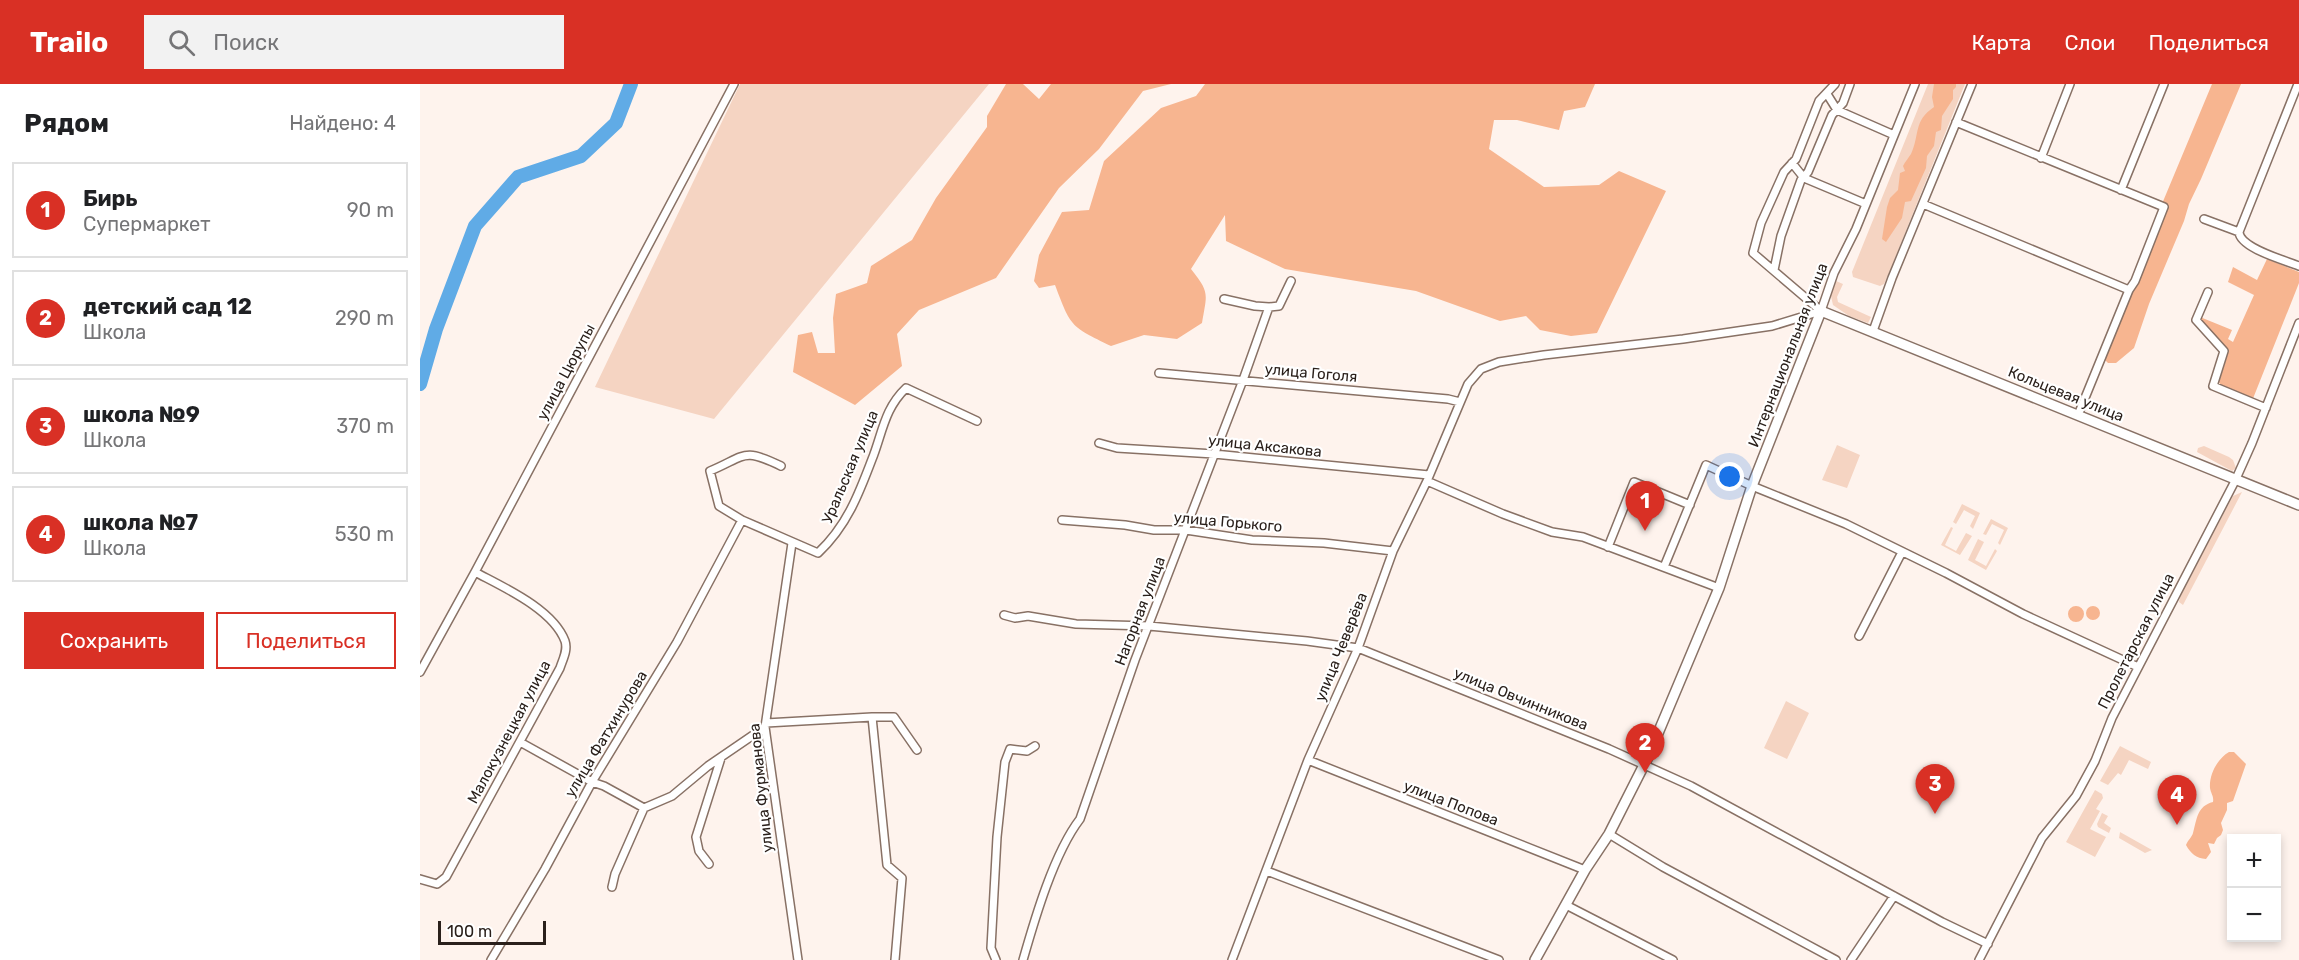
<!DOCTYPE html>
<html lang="ru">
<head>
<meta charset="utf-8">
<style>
  body { margin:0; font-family:Rubik,sans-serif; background:#f2f2f2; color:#202124 }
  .controls { position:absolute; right:18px; bottom:18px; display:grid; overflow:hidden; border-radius:0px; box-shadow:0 3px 9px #0003 }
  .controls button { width:54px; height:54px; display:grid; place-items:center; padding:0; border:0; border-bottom:2px solid #e0e0e0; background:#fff; color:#202124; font:30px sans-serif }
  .scale { position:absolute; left:18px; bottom:15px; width:108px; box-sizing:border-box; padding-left:6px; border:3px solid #2a201b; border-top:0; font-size:16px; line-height:21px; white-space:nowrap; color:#2a201b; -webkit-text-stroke:4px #fff; paint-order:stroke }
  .you { position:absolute; left:1310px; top:393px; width:21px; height:21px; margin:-15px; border:4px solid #fff; border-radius:50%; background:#1a73e8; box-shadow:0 0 0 9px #1a73e833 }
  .badge { display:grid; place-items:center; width:39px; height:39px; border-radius:50%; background:#d93025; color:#fff; font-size:20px; font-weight:700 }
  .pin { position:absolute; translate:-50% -50px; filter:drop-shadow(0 2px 3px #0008) }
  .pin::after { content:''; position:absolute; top:32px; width:21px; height:18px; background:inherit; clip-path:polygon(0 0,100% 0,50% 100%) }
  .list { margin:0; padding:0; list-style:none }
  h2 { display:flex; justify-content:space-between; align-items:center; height:78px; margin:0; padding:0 24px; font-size:26px }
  h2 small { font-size:20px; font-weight:400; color:#757577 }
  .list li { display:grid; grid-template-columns:39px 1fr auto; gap:18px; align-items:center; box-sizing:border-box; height:96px; margin:0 12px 12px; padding:0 12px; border:2px solid #e0e0e0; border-radius:0px }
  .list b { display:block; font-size:22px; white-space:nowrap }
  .list p { margin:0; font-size:20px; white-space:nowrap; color:#757577 }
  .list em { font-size:20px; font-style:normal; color:#757577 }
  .actions { display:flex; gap:12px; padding:18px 24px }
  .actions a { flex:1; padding:14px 0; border:2px solid #d93025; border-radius:0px; text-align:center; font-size:21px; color:#d93025 }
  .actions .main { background:#d93025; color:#fff }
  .icon { flex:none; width:33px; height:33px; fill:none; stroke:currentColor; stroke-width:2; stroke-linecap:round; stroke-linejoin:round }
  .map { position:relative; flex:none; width:1879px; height:876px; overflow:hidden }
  header { display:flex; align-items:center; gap:36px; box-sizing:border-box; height:84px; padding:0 30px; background:#d93025; color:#fff }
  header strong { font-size:28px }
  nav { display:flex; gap:33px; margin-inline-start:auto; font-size:21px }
  .search { width:420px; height:54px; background:#f2f2f2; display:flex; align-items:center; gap:15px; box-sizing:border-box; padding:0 21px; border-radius:0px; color:#757577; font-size:22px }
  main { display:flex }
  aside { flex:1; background:#fff }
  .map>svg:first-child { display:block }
  .green { fill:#f5d4c2 }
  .forest { fill:#f7b590 }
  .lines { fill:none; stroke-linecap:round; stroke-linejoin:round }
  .river { stroke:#60abe6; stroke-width:14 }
  .minor-casing { stroke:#887165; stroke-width:10 }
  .major-casing { stroke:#887165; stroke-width:12 }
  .minor { stroke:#fff; stroke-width:7 }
  .major { stroke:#fff; stroke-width:9 }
  .labels { text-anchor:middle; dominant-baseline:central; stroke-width:4.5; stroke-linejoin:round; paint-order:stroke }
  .street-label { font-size:15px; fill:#2a201b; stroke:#fff }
</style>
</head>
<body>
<header>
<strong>Trailo</strong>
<div class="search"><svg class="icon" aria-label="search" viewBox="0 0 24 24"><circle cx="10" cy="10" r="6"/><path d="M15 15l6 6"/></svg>Поиск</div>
<nav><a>Карта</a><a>Слои</a><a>Поделиться</a></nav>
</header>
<main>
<aside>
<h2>Рядом<small>Найдено: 4</small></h2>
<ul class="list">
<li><span class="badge">1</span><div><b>Бирь</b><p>Супермаркет</p></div><em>90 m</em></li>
<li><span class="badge">2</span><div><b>детский сад 12</b><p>Школа</p></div><em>290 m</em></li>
<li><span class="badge">3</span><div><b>школа №9</b><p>Школа</p></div><em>370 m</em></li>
<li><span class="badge">4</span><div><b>школа №7</b><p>Школа</p></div><em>530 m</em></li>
</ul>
<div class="actions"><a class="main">Сохранить</a><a>Поделиться</a></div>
</aside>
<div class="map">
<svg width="1879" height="876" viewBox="0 0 1879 876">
  <rect width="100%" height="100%" fill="#fef3ed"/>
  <path class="green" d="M320,0H569L294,335L175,303Z
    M1508,0H1545L1469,189L1464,200L1460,202L1433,193L1432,188Z
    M1416,197L1423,200L1417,213L1418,218L1451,233L1448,239L1429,232L1413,221L1410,208Z
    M1417,361L1440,371L1427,404L1402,396Z
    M1784,362L1809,373L1813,376L1816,384L1812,387L1777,368L1778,364Z
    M1822,408L1763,521L1759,518L1760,513L1807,423L1813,412Z
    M1542,420L1560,429L1553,445L1550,442L1555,432L1544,426L1536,440L1533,438Z
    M1571,435L1588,444L1580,461L1578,459L1584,446L1572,440L1566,451L1563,450Z
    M1531,443L1533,444L1525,461L1536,467L1546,449L1552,452L1540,471L1521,461Z
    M1558,455L1564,458L1555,476L1566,482L1575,465L1577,467L1566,486L1548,476Z
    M1366,617L1389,629L1367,675L1344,664Z
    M1700,662L1731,678L1728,685L1709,676L1701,691L1698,689L1688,701L1680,697Z
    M1675,706L1682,710L1683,714L1676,725L1680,727L1670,745L1686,753L1675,773L1646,758Z
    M1682,729L1688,732L1684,739L1691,744L1689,749L1678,743L1677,740Z
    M1700,748L1732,766L1725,769L1699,754Z"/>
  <path class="forest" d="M586,0H603L619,15L631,0H751L723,7L679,65L639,104L576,194L499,226L477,250L482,282L435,321L373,288L378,251L392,248L398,269H415L413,234L416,210L447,199L451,182L492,156L516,114L567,43V32Z
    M785,0H1175L1165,23L1144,27L1139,46L1097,36H1074L1069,65L1124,103L1179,101L1199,87L1246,107L1177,249L1151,252L1120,246L1106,232L1080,237L996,207L865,185L806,157L805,131L771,185C790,209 787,209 782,239L757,255L724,251L691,262C650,242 651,243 635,201L619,204L614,197L619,171L642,128L669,126L684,77L741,24L776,12Z
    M1514,0H1536V3L1533,6V15L1522,32L1521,46L1516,48L1514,62L1507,72L1506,84L1491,117L1485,118L1482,134L1466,158L1462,155L1467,123L1470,114L1478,106L1480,89L1485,87L1483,82C1485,78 1489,73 1491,70C1500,51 1493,37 1514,23L1512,13Z
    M1792,0H1821L1781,95L1769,120L1764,137L1729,220L1714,264L1696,279H1688L1684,275L1739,127Z
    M1847,175L1879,188V199L1832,317L1801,302L1799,298L1809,266C1795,256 1787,249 1780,233L1812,246L1808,255L1813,258L1834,211L1808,198L1813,183L1837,196Z
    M1666 529a7 7 0 1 1 14 0a7 7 0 1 1-14 0Z
    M1648 530a8 8 0 1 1 16 0a8 8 0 1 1-16 0Z
    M1809,668H1814L1826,680L1813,717L1807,719V726L1801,739L1803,746L1801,751L1797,754L1794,760L1788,759L1791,768L1786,775C1776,774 1771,770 1766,761C1768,756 1772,753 1773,749C1777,735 1777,722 1793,718C1794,712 1791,710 1790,704C1789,691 1797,675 1809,668Z"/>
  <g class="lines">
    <path class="river" d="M0,300L16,245L55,142L98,93L161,72L196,39L211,0"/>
    <g class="minor-casing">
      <path id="minor" d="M1407,10L1417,26L1474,51
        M1536,38L1744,123L1715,197L1709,206L1658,331
        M1621,74L1650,0
        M1372,79L1384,94L1446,120
        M1701,106L1744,0
        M1503,120L1709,206
        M1784,135L1819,148C1820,164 1864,176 1879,182
        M1819,148L1878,0
        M1354,186L1361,152L1381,96L1388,88L1412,31L1423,19L1430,0
        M1788,208L1776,236L1804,267L1793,302L1846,324
        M804,215L835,222L849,223
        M1401,227L1333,169L1341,139L1364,88L1376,75L1399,17L1415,0
        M1401,227L1414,189L1436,145L1495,0
        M1453,247L1472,194L1552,0
        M739,289L1028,315L1040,318
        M679,359L697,364L794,370L1009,391
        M361,382C322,363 326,372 290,387L299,422L322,436L398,469C428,441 440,407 454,370C463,345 466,323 486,304L557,337
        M1007,397L1083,430L1132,448L1163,453L1299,504
        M642,436L705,441L734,446H766L832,456L904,459L973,467
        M372,459L345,643L378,876
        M1188,463L1214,398L1270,421
        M1244,483L1286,381L1332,402L1426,440L1526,489L1603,530L1718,583
        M584,531L595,534L608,532L656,540L729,542L887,557L938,564L1189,665L1271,702L1522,838L1568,860
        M1439,552L1482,468
        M0,588L55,488L314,0
        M452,633H474L497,666
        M346,639L452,633L467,781L482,794L475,876
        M100,658L172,698L184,702L224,724L252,712L288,682L345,643
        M888,676L1165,786
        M1189,750L1243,783L1416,876
        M289,780L279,767L276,753L301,674
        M847,787L1079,876
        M0,795L17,800L26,793L140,584C143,575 148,566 145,557C133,525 83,503 55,488
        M192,803L195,790L224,724
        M1146,821L1253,876
        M71,876L125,785L172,698L257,558L322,436
        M576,876L571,864L577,753L585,678L590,665L607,667L615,662
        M603,876C615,834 634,769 660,735L715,576L823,296L849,223L859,222L871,197
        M812,876L888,676L938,564L973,467L1007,397L1048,300L1061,285L1079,278L1124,271L1263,255L1352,242L1401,227
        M1431,876L1474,812
        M1559,876L1622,754L1656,712L1675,677L1692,634L1815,397L1832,359L1879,239"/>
    </g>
    <g class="major-casing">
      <path id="major" d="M1115,876L1165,786L1189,750L1228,673L1299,504L1332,402L1401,227L1879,421"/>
    </g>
    <use href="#minor" class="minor"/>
    <use href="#major" class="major"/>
  </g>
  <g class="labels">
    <g class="street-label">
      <text transform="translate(1368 271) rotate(-69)">Интернациональная улица</text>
      <text transform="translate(146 288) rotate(-62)">улица Цюрупы</text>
      <text transform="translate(891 289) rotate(5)">улица Гоголя</text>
      <text transform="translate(1646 310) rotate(22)">Кольцевая улица</text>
      <text transform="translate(845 362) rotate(6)">улица Аксакова</text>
      <text transform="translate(430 383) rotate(-67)">Уральская улица</text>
      <text transform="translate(808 438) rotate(5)">улица Горького</text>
      <text transform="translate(720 527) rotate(-69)">Нагорная улица</text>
      <text transform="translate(1716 557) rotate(-63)">Пролетарская улица</text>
      <text transform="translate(921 563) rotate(-68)">улица Чеверёва</text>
      <text transform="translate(1101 615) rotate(22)">улица Овчинникова</text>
      <text transform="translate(89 648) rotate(-62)">Малокузнецкая улица</text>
      <text transform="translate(186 650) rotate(-59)">улица Фатхинурова</text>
      <text transform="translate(341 704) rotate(-96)">улица Фурманова</text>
      <text transform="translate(1031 719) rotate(21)">улица Попова</text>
    </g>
  </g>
</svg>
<div class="controls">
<button>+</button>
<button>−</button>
</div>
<div class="scale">100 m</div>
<div class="you"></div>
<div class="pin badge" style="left:1225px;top:447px">1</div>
<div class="pin badge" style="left:1225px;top:689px">2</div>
<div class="pin badge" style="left:1515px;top:730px">3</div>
<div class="pin badge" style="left:1757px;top:741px">4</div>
</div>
</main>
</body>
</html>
